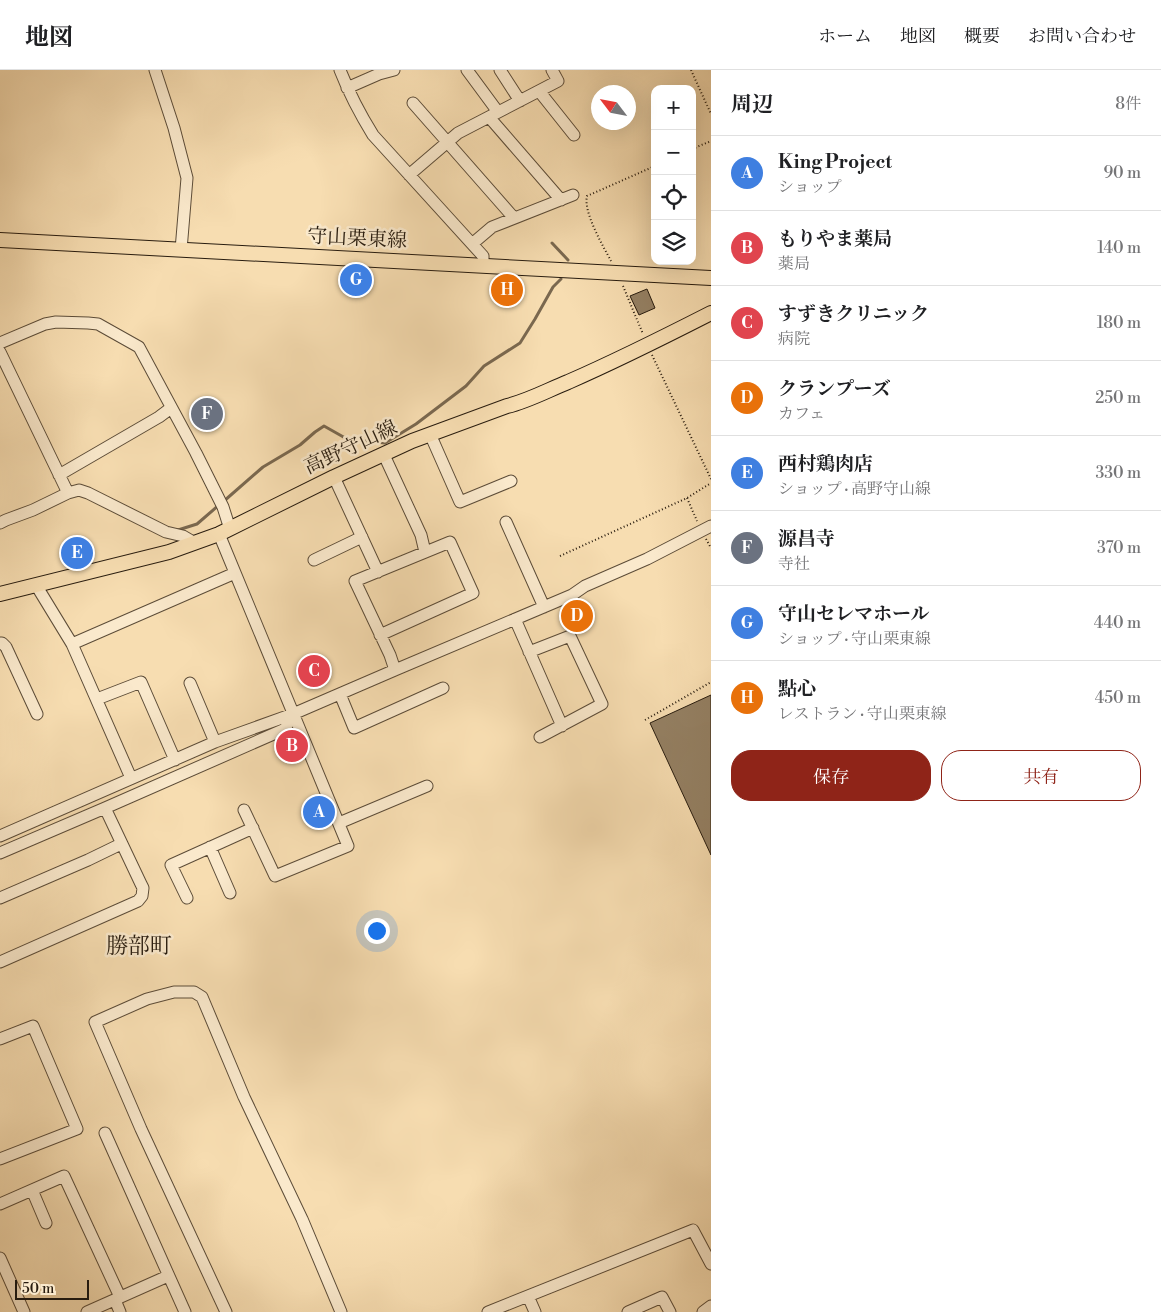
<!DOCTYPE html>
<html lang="ja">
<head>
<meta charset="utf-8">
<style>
  body { margin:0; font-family:"Libre Bodoni","Noto Serif JP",serif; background:#f2f2f2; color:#202124 }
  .controls { position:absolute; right:15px; top:15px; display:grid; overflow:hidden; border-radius:10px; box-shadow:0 5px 20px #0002 }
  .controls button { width:45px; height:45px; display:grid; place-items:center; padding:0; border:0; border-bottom:1px solid #e0e0e0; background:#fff; color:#202124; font:25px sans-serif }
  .compass { position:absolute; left:591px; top:15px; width:45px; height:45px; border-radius:50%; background:#fff; box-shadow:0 5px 20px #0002; rotate:302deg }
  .scale { position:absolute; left:15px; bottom:12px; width:74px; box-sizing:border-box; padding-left:5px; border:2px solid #281c0f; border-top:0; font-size:14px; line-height:18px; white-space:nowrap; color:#281c0f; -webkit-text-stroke:4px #fae9cc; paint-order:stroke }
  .you { position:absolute; left:376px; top:860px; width:18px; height:18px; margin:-12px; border:4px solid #fff; border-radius:50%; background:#1a73e8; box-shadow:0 0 0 8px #1a73e833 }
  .badge { display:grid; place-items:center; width:32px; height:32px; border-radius:50%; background:#8f2418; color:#fff; font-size:16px; font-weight:700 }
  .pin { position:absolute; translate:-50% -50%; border:2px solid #fff; box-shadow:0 1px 5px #0006 }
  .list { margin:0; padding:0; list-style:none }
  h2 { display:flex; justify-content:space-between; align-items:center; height:65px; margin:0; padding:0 20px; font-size:21px }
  h2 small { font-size:16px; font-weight:400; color:#757577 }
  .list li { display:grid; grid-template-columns:32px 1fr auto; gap:15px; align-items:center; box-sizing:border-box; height:75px; padding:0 20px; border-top:1px solid #e0e0e0 }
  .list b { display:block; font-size:19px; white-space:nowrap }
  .list p { margin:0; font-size:16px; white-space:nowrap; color:#757577 }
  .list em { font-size:16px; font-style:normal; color:#757577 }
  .actions { display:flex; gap:10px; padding:15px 20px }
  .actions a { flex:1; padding:11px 0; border:1px solid #8f2418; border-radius:20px; text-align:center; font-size:18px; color:#8f2418 }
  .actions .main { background:#8f2418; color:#fff }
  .icon { flex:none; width:28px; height:28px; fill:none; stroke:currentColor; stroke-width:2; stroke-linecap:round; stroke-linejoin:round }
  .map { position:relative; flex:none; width:711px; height:1242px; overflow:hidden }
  header { display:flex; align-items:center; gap:30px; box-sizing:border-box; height:70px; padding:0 25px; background:#fff; border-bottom:1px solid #e0e0e0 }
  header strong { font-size:24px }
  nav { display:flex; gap:28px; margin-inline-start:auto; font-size:18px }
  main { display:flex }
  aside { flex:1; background:#fff }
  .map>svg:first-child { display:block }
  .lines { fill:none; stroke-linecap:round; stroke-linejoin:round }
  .stream { stroke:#7a684f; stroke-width:3 }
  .building { fill:#948063; stroke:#281c0f }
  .minor-casing { stroke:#5c4c38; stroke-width:13 }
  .major-casing { stroke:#281c0f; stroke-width:16 }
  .path { stroke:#281c0f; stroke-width:2; stroke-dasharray:1 2.5; stroke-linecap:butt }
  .minor { stroke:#fae9cc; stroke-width:11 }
  .major { stroke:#f7ddb1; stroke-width:14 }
  .labels { text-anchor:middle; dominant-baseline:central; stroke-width:5; stroke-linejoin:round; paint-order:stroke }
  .street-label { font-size:20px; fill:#281c0f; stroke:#fae9cc }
  .quarter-label { font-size:22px; fill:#281c0f; stroke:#fae9cc }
</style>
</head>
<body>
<header>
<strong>地図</strong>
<nav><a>ホーム</a><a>地図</a><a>概要</a><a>お問い合わせ</a></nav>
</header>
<main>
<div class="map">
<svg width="711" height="1242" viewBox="0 0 711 1242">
  <rect width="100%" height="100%" fill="#f7ddb1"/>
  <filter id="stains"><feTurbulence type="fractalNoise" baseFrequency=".004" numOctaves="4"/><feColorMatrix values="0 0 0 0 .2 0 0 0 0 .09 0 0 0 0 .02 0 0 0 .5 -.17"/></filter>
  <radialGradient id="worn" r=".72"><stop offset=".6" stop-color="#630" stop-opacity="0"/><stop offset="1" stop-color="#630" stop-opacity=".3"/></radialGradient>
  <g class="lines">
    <path class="stream" d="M552,173L568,190
      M224,431L263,397L300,375L315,362L324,356L347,369L385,373L416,354L466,316L484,296L520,273L535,249L553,217L561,209
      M178,460L197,454L219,435"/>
  </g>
  <path class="building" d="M647,219L655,238L639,245L630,226Z
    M711,625V785L650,653Z"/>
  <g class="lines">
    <g class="minor-casing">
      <path id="minor" d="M155,0L174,58L187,108L181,180
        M340,0C349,23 360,44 373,65L483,186V196
        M467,0L498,42
        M500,0L520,31
        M347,18L379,4L394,0
        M539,21L574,65
        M413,33L514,148
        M489,47L561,130
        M409,105L458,63L558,11L552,0
        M472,174L492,157L573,125
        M0,273L45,254L56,252L88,253L98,254L139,277L196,383L223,437L230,459
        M0,282L68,423
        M430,364L460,432L511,411
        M384,385L421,465L425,482
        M59,405L159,347L171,338
        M334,407L378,502
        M506,452L544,537
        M0,453L6,450L33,440L68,423L79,420L88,423L166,462L183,466L195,473
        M219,464L348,776L275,806L244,740
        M314,490L362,467
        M36,515L72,574L131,708
        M515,549L562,656
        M0,573H2L6,577L37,644
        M72,574L235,503
        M529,582L570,566L602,634L540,667
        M395,600L572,525L585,516L647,489L711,456
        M190,613L215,672
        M340,624L354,658L443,618
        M97,629L141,612L175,690
        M339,753L427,716
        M0,766L215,672L293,644L395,600L390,585L355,511L450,472L473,523L380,565
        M210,777L230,823
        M0,783L105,738L285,659L293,644
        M0,828L88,790L121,774
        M187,828L171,795L253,758
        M0,892L138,831L142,826L143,818L141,814L105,738
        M0,969L33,956L77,1059L0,1089
        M105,1063L185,1242
        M32,1120L46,1153
        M0,1134L64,1106L120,1227
        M0,1188L24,1242
        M528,1226L535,1242
        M115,1230L120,1242
        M87,1242L168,1206
        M226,1242L141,1059L95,952L147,929L174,922H194L202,927L244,1027L302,1149L341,1242
        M488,1242L693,1160L711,1194
        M628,1242L662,1227L670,1242
        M703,1242L711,1236"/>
    </g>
    <g class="major-casing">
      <path id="major" d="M0,170L711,208
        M0,524L169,482L219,464L334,407L412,371L507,336C528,331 548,320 568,312C616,291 664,267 711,243"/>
    </g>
    <path class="path" d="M691,0L711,44
      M692,79L711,71
      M611,191C603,176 583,142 587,126L655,96
      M623,216L643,264
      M652,285L711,409
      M687,428L697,451
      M706,469L711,478
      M560,486L687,428L711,413
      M645,650L711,612"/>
    <use href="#minor" class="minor"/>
    <use href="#major" class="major"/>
  </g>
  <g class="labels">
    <g class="street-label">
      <text transform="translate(357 169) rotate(3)">守山栗東線</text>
      <text transform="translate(351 378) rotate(-25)">高野守山線</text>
    </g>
    <g class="quarter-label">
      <text x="139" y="876">勝部町</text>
    </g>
  </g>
  <rect width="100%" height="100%" filter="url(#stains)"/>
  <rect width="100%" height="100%" fill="url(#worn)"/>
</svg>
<div class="controls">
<button>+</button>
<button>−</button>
<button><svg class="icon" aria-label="locate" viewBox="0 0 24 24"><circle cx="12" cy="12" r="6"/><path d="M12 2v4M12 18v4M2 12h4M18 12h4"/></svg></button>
<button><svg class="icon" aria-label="layers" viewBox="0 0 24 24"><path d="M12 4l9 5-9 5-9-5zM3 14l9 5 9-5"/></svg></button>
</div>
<svg class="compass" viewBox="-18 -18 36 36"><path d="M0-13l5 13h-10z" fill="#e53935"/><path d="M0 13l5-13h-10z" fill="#757577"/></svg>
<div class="scale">50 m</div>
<div class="you"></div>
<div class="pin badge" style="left:319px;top:742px;background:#3f7fe0">A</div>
<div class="pin badge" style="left:292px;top:676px;background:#e0444e">B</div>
<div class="pin badge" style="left:314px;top:601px;background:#e0444e">C</div>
<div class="pin badge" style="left:577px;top:546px;background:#e8710a">D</div>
<div class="pin badge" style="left:77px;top:483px;background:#3f7fe0">E</div>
<div class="pin badge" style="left:207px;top:344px;background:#6b7280">F</div>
<div class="pin badge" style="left:356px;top:210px;background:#3f7fe0">G</div>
<div class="pin badge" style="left:507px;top:220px;background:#e8710a">H</div>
</div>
<aside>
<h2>周辺<small>8件</small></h2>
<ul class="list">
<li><span class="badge" style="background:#3f7fe0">A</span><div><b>King Project</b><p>ショップ</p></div><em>90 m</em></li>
<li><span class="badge" style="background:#e0444e">B</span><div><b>もりやま薬局</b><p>薬局</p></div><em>140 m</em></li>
<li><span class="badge" style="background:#e0444e">C</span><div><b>すずきクリニック</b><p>病院</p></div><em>180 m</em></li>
<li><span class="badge" style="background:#e8710a">D</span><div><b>クランプーズ</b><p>カフェ</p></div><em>250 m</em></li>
<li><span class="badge" style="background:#3f7fe0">E</span><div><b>西村鶏肉店</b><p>ショップ · 高野守山線</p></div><em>330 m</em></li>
<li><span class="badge" style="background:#6b7280">F</span><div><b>源昌寺</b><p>寺社</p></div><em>370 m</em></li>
<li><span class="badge" style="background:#3f7fe0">G</span><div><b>守山セレマホール</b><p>ショップ · 守山栗東線</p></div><em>440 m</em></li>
<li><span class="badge" style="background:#e8710a">H</span><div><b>點心</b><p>レストラン · 守山栗東線</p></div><em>450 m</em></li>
</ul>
<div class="actions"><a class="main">保存</a><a>共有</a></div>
</aside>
</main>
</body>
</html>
